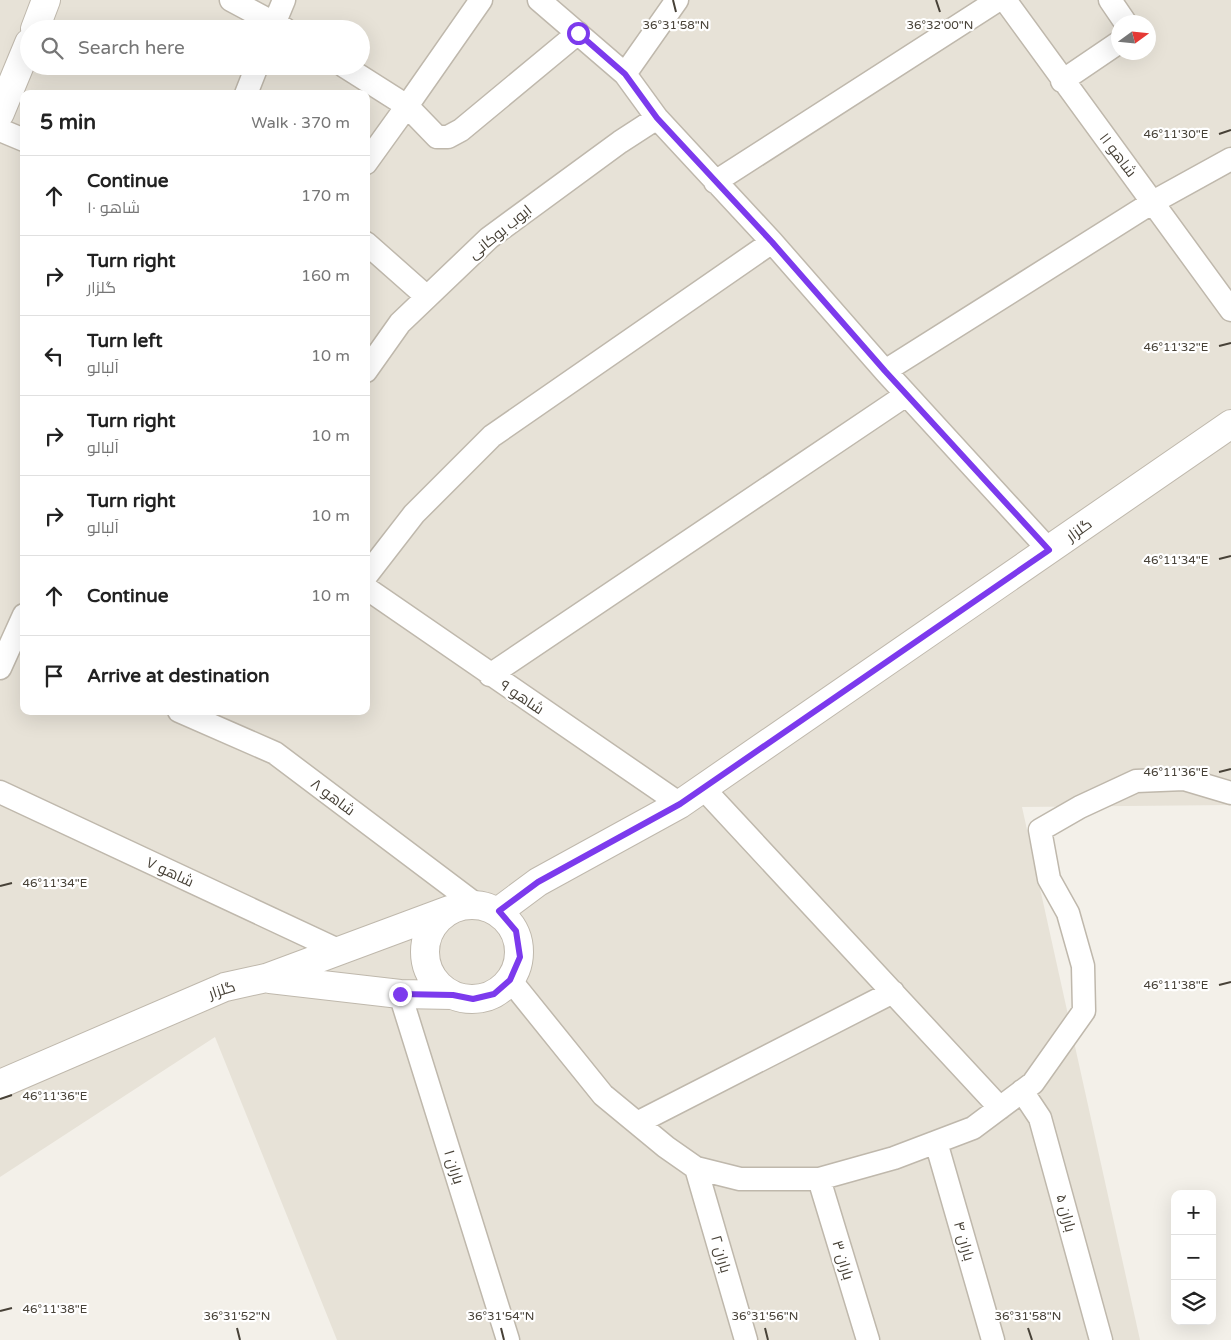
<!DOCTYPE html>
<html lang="en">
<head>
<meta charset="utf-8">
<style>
  body { margin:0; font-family:"Varela Round",Cairo,sans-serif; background:#f2f2f2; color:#222 }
  .controls { position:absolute; right:15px; bottom:15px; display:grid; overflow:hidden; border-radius:10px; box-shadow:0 5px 20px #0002 }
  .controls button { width:45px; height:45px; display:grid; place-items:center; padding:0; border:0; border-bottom:1px solid #e0e0e0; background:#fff; color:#222; font:25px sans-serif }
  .compass { position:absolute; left:1111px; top:15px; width:45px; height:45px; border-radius:50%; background:#fff; box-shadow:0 5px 20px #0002; rotate:75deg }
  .stop { position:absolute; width:15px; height:15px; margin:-11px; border:4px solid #7c3aed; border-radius:50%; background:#fff }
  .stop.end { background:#7c3aed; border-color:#fff; box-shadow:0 1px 5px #0008 }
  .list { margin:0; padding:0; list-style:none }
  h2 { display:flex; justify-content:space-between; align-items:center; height:65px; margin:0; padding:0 20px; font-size:21px }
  h2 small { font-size:16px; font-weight:400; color:#767676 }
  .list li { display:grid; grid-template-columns:32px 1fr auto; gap:15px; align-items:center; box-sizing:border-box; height:80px; padding:0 20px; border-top:1px solid #e0e0e0 }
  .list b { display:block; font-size:19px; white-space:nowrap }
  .list p { margin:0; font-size:16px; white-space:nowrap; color:#767676 }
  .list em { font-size:16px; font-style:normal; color:#767676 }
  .icon { flex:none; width:28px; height:28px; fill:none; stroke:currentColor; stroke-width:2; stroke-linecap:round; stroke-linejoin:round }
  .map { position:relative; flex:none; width:1231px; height:1340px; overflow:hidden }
  .search { position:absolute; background:#fff; box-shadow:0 5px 20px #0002; left:20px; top:20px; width:350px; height:55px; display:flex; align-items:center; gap:12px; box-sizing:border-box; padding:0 18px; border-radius:28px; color:#767676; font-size:19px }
  .panel { position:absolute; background:#fff; box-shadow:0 5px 20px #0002; left:20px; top:90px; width:350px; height:625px; border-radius:10px }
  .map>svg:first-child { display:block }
  .residential { fill:#e7e2d7; fill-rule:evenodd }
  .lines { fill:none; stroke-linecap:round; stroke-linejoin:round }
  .minor-casing { stroke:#bfb8ac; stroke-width:25 }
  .tertiary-casing { stroke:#bfb8ac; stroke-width:30 }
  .minor { stroke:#fff; stroke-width:22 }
  .tertiary { stroke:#fff; stroke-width:28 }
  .route { stroke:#7c3aed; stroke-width:6 }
  .ticks { fill:none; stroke:#474137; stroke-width:2 }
  .labels { text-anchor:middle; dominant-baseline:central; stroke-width:4.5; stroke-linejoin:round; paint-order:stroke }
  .street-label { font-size:15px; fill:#474137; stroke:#fff }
  .ticks-label { font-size:12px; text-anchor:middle; fill:#474137; stroke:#fff; stroke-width:4.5; stroke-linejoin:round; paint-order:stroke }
</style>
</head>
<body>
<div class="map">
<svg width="1231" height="1340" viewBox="0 0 1231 1340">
  <rect width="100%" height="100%" fill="#f3f0e9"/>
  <path class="residential" d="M0,0H1231V805L1022,807L1140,1340H337L215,1037L0,1177ZM1118,22H1148V52H1118ZM29,29H361V66H29ZM24,94H366V711H24Z"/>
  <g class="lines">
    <g class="minor-casing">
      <path id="minor" d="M231,0L285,29
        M539,0L625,74L657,118L772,242L885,371L1049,550
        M1005,0L1231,310
        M1110,0L1125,22
        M272,29L284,0
        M344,66L407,106L481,0
        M625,74L677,0
        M1062,81L1118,43
        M246,94L257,66
        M0,130L24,140
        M366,163L407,106L437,137H448L461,130L578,33
        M715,182L998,0
        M366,243L427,297
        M366,371L400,323L489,238L620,142L657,118
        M885,371L1153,202L1231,159
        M366,576L414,514L492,436L772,242
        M366,588L680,804
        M0,668L24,615
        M490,675L906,395
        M179,711L275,753L474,903
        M703,788L1000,1108
        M0,792L340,951
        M511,981L603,1095L666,1147L696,1168L740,1179H819L894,1158L973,1128L1033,1083L1084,1011L1083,966L1068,913L1049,879L1040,830L1080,807L1136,781L1184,779L1231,793
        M400,994L508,1340
        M1022,1091L1040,1118L1101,1340
        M637,1123L893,992
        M936,1142L993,1340
        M696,1168L746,1340
        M819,1179L868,1340"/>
    </g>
    <g class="tertiary-casing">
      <path id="tertiary" d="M35,29L46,0
        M0,113L29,43
        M425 952a47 47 0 1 1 94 0a47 47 0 1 1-94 0Z
        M499,911L538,882L680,804L1231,424
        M270,979L400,994L453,995
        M0,1084L225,987L266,978L449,910"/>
    </g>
    <use href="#minor" class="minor"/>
    <use href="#tertiary" class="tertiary"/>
  </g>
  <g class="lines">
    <path class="route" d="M400,994L453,995L473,999L494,994L510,980L520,957L516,931L499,911L538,882L680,804L1049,550L885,371L772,242L657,118L625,74L578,33"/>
  </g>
  <path class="ticks" d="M673,0L676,12M936,0L940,12M1219,134L1231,130M1219,346L1231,343M1219,559L1231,556M1219,772L1231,769M0,886L12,883M1219,985L1231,982M0,1099L12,1095M0,1311L12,1308M237,1328L240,1340M501,1328L504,1340M765,1328L768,1340M1028,1328L1032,1340"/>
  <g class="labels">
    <g class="street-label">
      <text transform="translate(1118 155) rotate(53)">شاهو ۱۱</text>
      <text transform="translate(500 232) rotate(-39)">ایوب بوکانی</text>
      <text transform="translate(1079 530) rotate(-35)">گلزار</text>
      <text transform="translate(522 697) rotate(34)">شاهو ۹</text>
      <text transform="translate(333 797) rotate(37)">شاهو ۸</text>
      <text transform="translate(170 872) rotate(25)">شاهو ۷</text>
      <text transform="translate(222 990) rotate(-18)">گلزار</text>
      <text transform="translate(454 1167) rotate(73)">باران ۱</text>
      <text transform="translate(1066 1213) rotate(75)">باران ۵</text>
      <text transform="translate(964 1241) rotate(74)">باران ۴</text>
      <text transform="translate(721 1254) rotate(74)">باران ۲</text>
      <text transform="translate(843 1260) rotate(73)">باران ۳</text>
    </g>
  </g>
  <g class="ticks-label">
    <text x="676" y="29">36°31'58"N</text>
    <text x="940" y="29">36°32'00"N</text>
    <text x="1176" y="138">46°11'30"E</text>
    <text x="1176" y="351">46°11'32"E</text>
    <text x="1176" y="564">46°11'34"E</text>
    <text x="1176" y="776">46°11'36"E</text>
    <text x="55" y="887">46°11'34"E</text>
    <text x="1176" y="989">46°11'38"E</text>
    <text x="55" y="1100">46°11'36"E</text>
    <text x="55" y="1313">46°11'38"E</text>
    <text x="237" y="1320">36°31'52"N</text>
    <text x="501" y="1320">36°31'54"N</text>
    <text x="765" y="1320">36°31'56"N</text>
    <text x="1028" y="1320">36°31'58"N</text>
  </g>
</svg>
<div class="controls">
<button>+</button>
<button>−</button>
<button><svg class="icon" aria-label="layers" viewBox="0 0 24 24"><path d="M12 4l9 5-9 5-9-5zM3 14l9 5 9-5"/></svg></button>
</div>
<svg class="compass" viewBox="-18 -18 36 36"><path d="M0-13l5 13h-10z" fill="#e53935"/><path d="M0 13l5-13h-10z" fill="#767676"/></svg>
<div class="stop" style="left:578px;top:33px"></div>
<div class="stop end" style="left:400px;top:994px"></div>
<div class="search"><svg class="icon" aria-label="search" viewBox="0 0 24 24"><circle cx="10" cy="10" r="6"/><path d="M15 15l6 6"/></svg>Search here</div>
<section class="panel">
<h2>5 min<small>Walk · 370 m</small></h2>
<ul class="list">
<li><svg class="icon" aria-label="ahead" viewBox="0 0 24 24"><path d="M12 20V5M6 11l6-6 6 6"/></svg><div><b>Continue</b><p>شاهو ۱۰</p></div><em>170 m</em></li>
<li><svg class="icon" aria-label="right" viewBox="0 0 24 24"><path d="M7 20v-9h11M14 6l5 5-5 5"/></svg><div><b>Turn right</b><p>گلزار</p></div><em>160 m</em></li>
<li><svg class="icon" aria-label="left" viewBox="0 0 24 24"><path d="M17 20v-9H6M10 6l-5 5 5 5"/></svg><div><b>Turn left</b><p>آلبالو</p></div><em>10 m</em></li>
<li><svg class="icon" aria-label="right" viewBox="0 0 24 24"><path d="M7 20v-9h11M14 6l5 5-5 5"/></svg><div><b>Turn right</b><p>آلبالو</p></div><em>10 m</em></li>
<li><svg class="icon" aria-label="right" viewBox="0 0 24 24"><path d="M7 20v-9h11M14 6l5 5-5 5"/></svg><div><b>Turn right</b><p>آلبالو</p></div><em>10 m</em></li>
<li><svg class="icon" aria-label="ahead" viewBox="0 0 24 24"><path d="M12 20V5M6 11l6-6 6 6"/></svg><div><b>Continue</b></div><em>10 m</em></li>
<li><svg class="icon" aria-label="arrive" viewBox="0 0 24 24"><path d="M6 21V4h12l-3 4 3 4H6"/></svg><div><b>Arrive at destination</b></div></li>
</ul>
</section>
</div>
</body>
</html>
